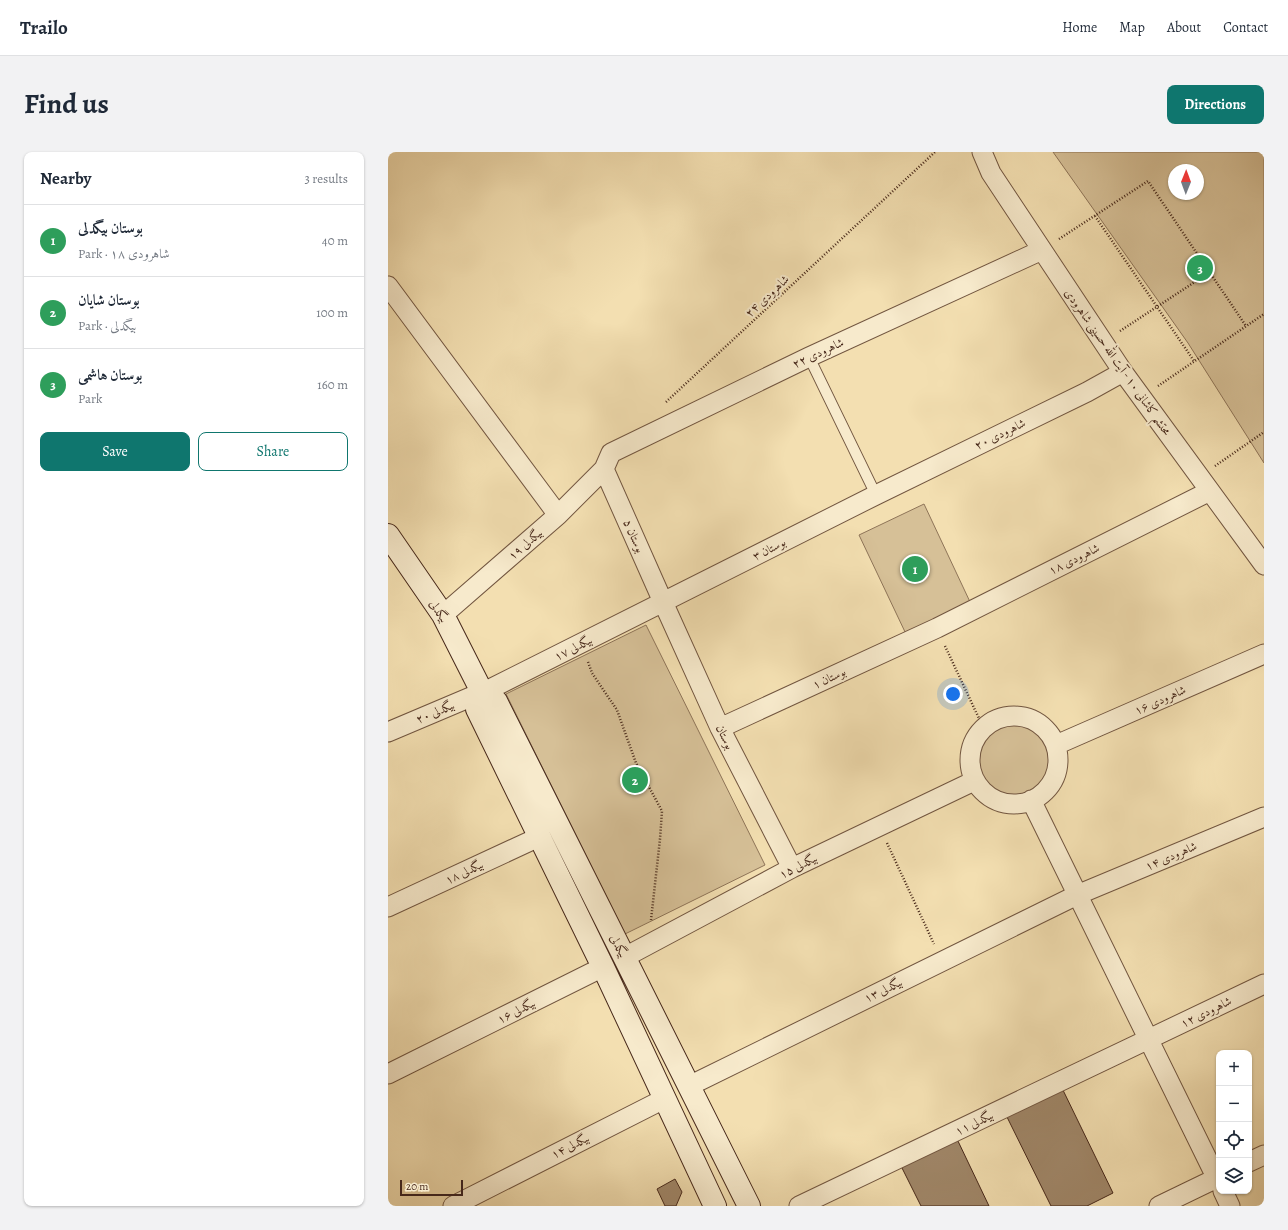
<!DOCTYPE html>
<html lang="en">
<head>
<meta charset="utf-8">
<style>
  body { margin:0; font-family:Alegreya,Amiri,serif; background:#f2f2f3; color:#1f2937 }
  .controls { position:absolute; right:12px; bottom:12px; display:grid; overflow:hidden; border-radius:8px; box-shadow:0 1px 3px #0004 }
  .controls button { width:36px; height:36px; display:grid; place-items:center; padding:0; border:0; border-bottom:1px solid #e0e1e3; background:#fff; color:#1f2937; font:20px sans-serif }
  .compass { position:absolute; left:780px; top:12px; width:36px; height:36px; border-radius:50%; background:#fff; box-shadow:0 1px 3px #0004; rotate:1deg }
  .scale { position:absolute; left:12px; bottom:10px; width:63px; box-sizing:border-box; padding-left:4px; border:2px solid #47281a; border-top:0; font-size:11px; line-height:14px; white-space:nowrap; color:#47281a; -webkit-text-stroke:3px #f7eacc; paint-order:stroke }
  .you { position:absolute; left:565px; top:542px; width:14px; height:14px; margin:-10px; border:3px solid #fff; border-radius:50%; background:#1a73e8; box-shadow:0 0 0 6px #1a73e833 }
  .badge { display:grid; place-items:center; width:26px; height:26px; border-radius:50%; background:#0f766e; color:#fff; font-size:13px; font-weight:700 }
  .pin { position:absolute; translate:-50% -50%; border:2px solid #fff; box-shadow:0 1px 4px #0006 }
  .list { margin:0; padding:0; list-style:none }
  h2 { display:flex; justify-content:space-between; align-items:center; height:52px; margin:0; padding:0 16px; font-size:17px }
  h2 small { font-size:13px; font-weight:400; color:#747a83 }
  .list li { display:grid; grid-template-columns:26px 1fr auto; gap:12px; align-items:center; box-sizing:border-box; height:72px; padding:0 16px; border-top:1px solid #e0e1e3 }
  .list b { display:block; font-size:15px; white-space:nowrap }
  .list p { margin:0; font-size:13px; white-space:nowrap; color:#747a83 }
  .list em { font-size:13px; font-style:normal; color:#747a83 }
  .actions { display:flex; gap:8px; padding:12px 16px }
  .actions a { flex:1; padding:9px 0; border:1px solid #0f766e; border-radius:8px; text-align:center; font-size:14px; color:#0f766e }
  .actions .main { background:#0f766e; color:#fff }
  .icon { flex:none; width:22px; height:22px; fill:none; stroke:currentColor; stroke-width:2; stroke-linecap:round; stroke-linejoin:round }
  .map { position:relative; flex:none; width:876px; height:1054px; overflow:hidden; border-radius:8px }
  header { display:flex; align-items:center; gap:24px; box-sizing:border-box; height:56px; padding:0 20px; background:#fff; border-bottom:1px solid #e0e1e3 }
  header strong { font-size:19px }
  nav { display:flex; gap:22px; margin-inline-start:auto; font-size:14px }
  .intro { display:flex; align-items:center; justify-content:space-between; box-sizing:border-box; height:96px; padding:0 24px }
  h1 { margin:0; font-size:28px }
  .button { padding:10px 18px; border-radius:8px; background:#0f766e; color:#fff; font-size:14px; font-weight:700 }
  main { display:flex; gap:24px; padding:0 24px }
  aside { flex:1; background:#fff; border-radius:8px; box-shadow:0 1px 3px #0004 }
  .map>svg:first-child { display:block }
  .green { fill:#d6c097; stroke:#8e7458; fill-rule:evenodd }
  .building { fill:#a08769; stroke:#47281a }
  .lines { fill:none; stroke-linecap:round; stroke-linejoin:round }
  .service-casing { stroke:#725640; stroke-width:12 }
  .minor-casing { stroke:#725640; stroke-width:21 }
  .secondary-casing { stroke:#47281a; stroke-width:24 }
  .path { stroke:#47281a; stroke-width:2.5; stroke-dasharray:1 2; stroke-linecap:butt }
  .service { stroke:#f7eacc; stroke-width:10 }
  .minor { stroke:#f7eacc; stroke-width:19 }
  .secondary { stroke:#f7eacc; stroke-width:22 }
  .labels { text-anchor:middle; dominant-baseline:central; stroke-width:4; stroke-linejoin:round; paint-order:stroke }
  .street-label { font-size:12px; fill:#47281a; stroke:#f7eacc }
</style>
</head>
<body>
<header>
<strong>Trailo</strong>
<nav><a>Home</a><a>Map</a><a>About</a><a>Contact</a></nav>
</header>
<div class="intro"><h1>Find us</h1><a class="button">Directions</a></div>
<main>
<aside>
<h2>Nearby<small>3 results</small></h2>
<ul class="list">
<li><span class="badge" style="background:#2e9e5b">1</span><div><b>بوستان بیگدلی</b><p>Park · شاهرودی ۱۸</p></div><em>40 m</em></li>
<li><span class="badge" style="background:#2e9e5b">2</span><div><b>بوستان شایان</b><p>Park · بیگدلی</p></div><em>100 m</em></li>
<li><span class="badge" style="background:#2e9e5b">3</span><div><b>بوستان هاشمی</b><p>Park</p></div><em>160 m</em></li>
</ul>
<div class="actions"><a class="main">Save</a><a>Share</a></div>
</aside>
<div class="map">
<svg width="876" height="1054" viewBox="0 0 876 1054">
  <rect width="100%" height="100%" fill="#f3dfb1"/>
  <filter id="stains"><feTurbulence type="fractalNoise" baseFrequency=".005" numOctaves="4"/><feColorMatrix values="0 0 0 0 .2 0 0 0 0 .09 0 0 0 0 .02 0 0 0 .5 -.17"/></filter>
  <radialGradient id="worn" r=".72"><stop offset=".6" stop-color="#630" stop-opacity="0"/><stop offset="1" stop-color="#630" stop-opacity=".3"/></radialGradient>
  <path class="green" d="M665,0H876V311L800,191ZM786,18H810V42H786Z
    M536,352L583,452L518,482L471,383Z
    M258,473L377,713L237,782L118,542Z
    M589 608a37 37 0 1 1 74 0a37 37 0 1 1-74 0Z"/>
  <path class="building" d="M673,934L725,1041L699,1054H663L617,961Z
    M569,987L601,1054H533L513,1014Z
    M287,1027L294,1040L288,1054H277L269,1037Z"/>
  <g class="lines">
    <g class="service-casing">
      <path id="service" d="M421,205L488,343"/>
    </g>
    <g class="minor-casing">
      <path id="minor" d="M594,0L603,21L735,220L876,413
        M0,134L170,363
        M216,317L275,450L332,576L404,716
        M55,463L170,363L216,317L223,301L421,205L654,98
        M582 608a44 44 0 1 1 88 0a44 44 0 1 1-88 0Z
        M332,576L549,476L822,339
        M0,580L104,536L488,343L699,240L735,220
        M668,593L876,502
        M643,648L831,1031
        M0,755L151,685
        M237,805L404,716L586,629
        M0,922L215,815
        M301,934L689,743L876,665
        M861,1010L876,1003
        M835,1039L842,1054
        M65,1054L276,947
        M411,1054L876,832
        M771,1054L831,1025"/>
    </g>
    <g class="secondary-casing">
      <path id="secondary" d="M0,383L55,463L94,540L108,549L361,1054
        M94,540L89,557L215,815L327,1054"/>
    </g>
    <path class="path" d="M707,64L806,209
      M671,87L760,29L858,174
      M732,179L822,120
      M770,234L876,162
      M278,250L547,0
      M827,314L876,280
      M557,494L595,575
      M200,510L204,521L229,558L248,611L274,659L272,687L263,768
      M499,691L546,792"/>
    <use href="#service" class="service"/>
    <use href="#minor" class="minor"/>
    <use href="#secondary" class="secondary"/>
  </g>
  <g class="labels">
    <g class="street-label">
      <text transform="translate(379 144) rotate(-43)">شاهرودی ۲۴</text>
      <text transform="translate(430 201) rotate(-25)">شاهرودی ۲۲</text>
      <text transform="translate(730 210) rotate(55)">محتشم کاشانی ۱۰ - آیت الله حسینی شاهرودی</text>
      <text transform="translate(612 282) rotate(-26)">شاهرودی ۲۰</text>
      <text transform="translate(246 384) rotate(66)">بوستان ۵</text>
      <text transform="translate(137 392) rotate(-41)">بیگدلی ۱۹</text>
      <text transform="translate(381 397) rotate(-27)">بوستان ۳</text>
      <text transform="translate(686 407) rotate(-26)">شاهرودی ۱۸</text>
      <text transform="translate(51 459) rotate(58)">بیگدلی</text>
      <text transform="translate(185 496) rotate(-27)">بیگدلی ۱۷</text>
      <text transform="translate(441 526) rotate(-25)">بوستان ۱</text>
      <text transform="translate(772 548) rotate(-24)">شاهرودی ۱۶</text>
      <text transform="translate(47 560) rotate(-23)">بیگدلی ۲۰</text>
      <text transform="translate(337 585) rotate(64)">بوستان</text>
      <text transform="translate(783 704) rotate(-23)">شاهرودی ۱۴</text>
      <text transform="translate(410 714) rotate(-27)">بیگدلی ۱۵</text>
      <text transform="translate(76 720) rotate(-25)">بیگدلی ۱۸</text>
      <text transform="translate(231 794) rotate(63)">بیگدلی</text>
      <text transform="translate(495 838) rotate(-26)">بیگدلی ۱۳</text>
      <text transform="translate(128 859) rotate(-27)">بیگدلی ۱۶</text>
      <text transform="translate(818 860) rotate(-26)">شاهرودی ۱۲</text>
      <text transform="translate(586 971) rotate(-26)">بیگدلی ۱۱</text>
      <text transform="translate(182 994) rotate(-27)">بیگدلی ۱۴</text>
    </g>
  </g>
  <rect width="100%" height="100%" filter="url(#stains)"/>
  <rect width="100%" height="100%" fill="url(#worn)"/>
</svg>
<div class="controls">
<button>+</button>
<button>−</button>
<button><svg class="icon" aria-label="locate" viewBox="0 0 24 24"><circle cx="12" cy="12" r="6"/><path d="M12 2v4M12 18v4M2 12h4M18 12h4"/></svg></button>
<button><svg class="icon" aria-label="layers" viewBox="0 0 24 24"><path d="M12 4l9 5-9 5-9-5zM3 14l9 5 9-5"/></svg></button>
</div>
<svg class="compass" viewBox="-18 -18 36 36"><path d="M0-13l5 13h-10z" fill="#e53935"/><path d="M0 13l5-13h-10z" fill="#747a83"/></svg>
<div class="scale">20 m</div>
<div class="you"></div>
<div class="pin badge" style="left:527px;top:417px;background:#2e9e5b">1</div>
<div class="pin badge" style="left:247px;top:628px;background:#2e9e5b">2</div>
<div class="pin badge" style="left:812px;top:116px;background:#2e9e5b">3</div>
</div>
</main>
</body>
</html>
